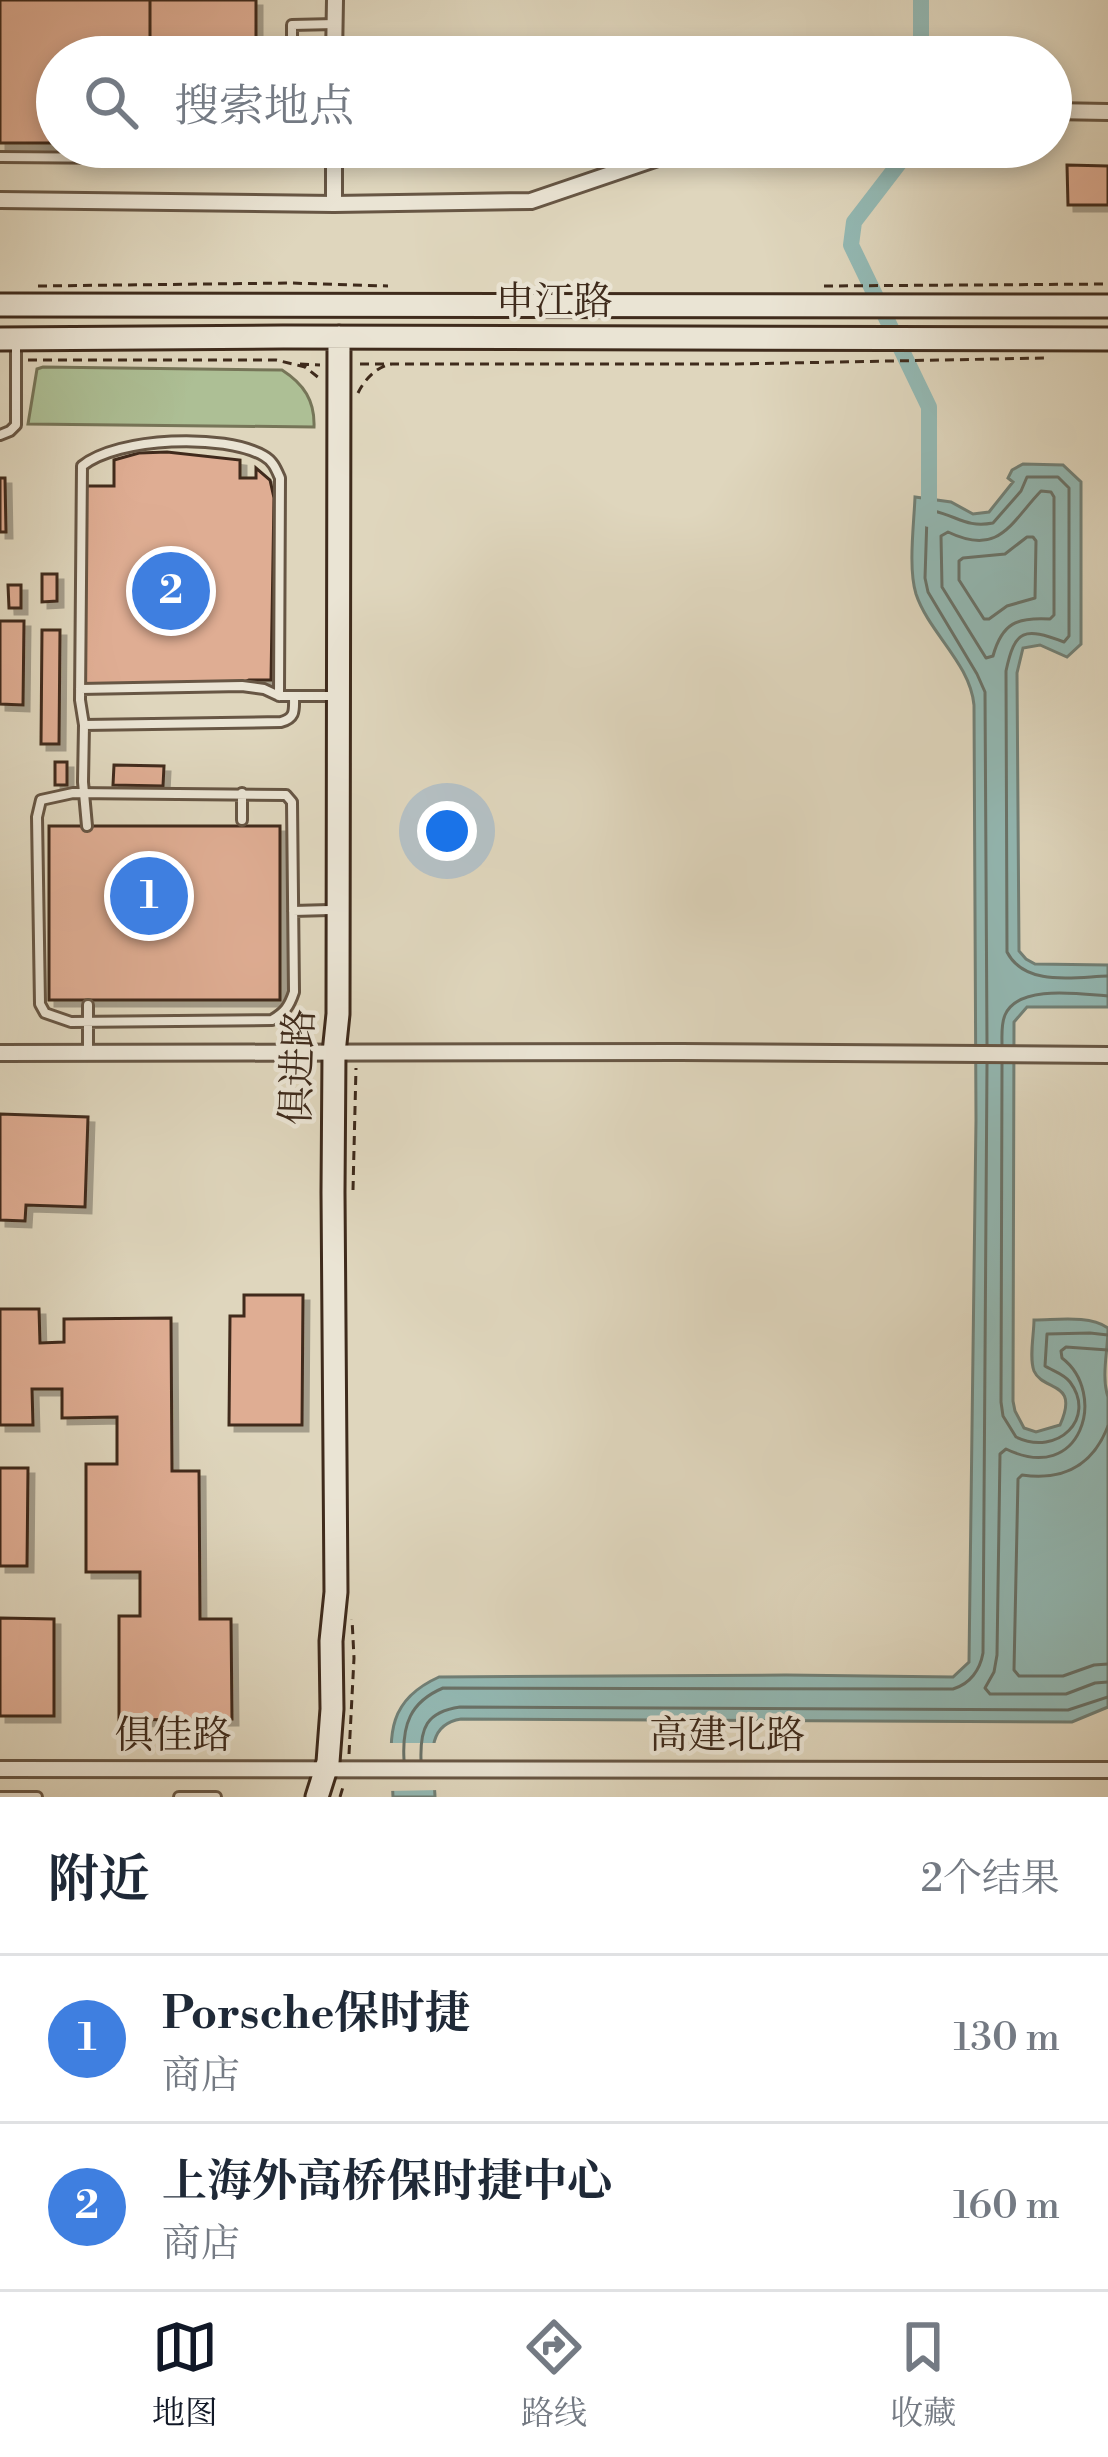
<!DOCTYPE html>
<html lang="zh">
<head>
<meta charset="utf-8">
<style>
  body { margin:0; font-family:"Libre Bodoni","Noto Serif SC",serif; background:#f2f2f3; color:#1f2937 }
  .you { position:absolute; left:447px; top:831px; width:42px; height:42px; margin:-30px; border:9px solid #fff; border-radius:50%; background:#1a73e8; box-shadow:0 0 0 18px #1a73e833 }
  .badge { display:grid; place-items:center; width:78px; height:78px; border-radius:50%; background:#111827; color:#fff; font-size:39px; font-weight:700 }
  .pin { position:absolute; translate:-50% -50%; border:6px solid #fff; box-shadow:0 3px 12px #0006 }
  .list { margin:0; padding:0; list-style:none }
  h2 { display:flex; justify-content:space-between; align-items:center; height:156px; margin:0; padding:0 48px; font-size:51px }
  h2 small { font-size:39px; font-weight:400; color:#747a83 }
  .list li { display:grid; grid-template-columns:78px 1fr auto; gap:36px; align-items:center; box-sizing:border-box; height:168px; padding:0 48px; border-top:3px solid #e0e1e3 }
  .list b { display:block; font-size:45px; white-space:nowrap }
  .list p { margin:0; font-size:39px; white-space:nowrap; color:#747a83 }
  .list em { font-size:39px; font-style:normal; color:#747a83 }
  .icon { flex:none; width:66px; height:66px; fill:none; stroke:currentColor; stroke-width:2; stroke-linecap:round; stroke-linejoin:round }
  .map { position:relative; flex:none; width:1108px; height:1797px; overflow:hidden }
  .search { position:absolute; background:#fff; box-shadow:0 6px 18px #0003; left:36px; right:36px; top:36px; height:132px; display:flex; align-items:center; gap:30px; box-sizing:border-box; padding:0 42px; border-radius:66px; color:#747a83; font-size:45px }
  .sheet { height:492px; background:#fff }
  nav { display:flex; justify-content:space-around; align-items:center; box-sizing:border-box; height:168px; border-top:3px solid #e0e1e3; background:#fff; font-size:33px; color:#747a83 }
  nav a { display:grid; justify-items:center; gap:6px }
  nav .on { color:#111827 }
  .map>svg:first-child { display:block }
  .green { fill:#adbf95; stroke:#767558; stroke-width:3 }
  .water { fill:#93b9b4; stroke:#718077; stroke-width:3 }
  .pier { fill:#dfd6bd }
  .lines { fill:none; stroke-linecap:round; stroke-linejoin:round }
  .shore { stroke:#697268; stroke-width:3 }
  .canal { stroke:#93b9b4; stroke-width:16 }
  .building { fill:#dfad93; stroke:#3f2b1c; stroke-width:3; filter:url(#shadow) }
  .lane-casing { stroke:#675644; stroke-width:14 }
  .street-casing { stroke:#675644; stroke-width:20 }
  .secondary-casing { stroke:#3f2b1c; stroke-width:27 }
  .path { stroke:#3f2b1c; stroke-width:3; stroke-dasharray:9 6; stroke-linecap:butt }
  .lane { stroke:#eae4d4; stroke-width:8 }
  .street { stroke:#eae4d4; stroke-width:14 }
  .secondary { stroke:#eae4d4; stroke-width:21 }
  .labels { text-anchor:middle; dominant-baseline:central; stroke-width:9; stroke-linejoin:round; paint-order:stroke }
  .street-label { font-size:39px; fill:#3f2b1c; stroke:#eae4d4 }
</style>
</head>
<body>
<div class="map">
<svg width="1108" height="1797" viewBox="0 0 1108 1797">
  <defs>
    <filter id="shadow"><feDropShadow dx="6" dy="6" stdDeviation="0" flood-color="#0004"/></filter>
  </defs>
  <rect width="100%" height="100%" fill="#dfd6bd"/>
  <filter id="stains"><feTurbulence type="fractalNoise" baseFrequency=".00167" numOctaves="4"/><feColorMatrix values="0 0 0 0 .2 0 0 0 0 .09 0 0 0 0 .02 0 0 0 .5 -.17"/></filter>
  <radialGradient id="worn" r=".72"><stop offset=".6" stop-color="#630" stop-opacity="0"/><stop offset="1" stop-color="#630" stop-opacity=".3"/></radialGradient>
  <path class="green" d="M43,367L282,370C304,384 315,401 314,427L28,424L37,369Z"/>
  <path class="water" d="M1023,464L1063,465L1081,482V644L1067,657L1040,645L1023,648L1017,673L1019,951L1026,959L1035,964L1108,965V1007H1027L1014,1022L1013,1401L1015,1411L1024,1428L1036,1432L1060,1425C1080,1380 1043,1392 1034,1371C1029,1358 1034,1334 1034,1320C1058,1320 1089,1315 1108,1328C1108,1351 1101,1376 1108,1397V1707L1072,1722L461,1719C422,1725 434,1766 435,1797H393C391,1743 381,1703 439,1677L786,1675L953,1677L969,1662L976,1120L974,705C970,663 929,633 916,594C908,568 914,524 915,497L951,502L973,514L989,512L1013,482L1008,478L1012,470Z"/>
  <path class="pier" d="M385,1743H439L441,1790L387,1791Z"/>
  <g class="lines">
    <path class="shore" d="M1041,491L1051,492L1054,497V615L1050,619C1017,617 1002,623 993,656L986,658L942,587L941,536L948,532C1000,557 1011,522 1041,491Z
      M1027,537H1033L1036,541L1035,598L1007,606L989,619H984L959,580V561L963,558L1005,554Z
      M987,1044L985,692L977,674L928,592L925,578L927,516L933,511C958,516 966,528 993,523L1021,491L1027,477H1058L1069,488V636L1064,642C1024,627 1015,629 1006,671L1007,952C1025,987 1074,977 1108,976
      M1002,1045C1002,1035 1001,1024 1005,1015C1018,984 1080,994 1108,996
      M1002,1064L1001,1402L1003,1416L1016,1437C1058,1457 1097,1418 1070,1382C1064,1374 1053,1371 1045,1366L1047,1334L1090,1333L1108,1335
      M1108,1350L1066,1347L1061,1351L1062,1358C1108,1393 1082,1486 1006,1449L1000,1454L997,1655L994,1672L985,1688L990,1694H1066L1095,1683L1108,1682
      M1108,1426C1093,1465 1064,1481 1022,1475L1018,1479L1014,1670L1019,1676H1063L1094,1665L1108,1664
      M404,1760C402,1725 410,1702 443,1688L953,1689C970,1684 980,1670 983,1653L987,1064
      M421,1760C420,1728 426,1712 460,1707L1068,1710L1108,1697"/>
    <path class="canal" d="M921,57V0
      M908,147L907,153L854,222L851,245L929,407V519"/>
  </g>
  <path class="building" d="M0,0H150V57H57V143H0Z
    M150,0H256V57H150Z
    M1067,165L1108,166V205H1068Z
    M167,452L240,460V478H256V468L270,480L274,498L271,680H249L239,684H83V486H114V460L139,453Z
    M0,478H5L6,532H0Z
    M42,574H57V601L42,602Z
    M8,585H21V608H9Z
    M0,621H24L23,705L0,704Z
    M42,630H60L59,744H41Z
    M55,762H67V785H55Z
    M114,765L164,766L163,786L113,785Z
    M49,826H280V1000H49Z
    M0,1114L88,1117L85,1207L26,1205L25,1221L0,1220Z
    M244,1295H303L302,1425H229L230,1316H244Z
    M0,1309H39L40,1343L64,1342V1319L171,1318L172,1471H199L200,1619H231L232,1719L119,1720V1616H140V1572H86V1464H117V1417L62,1418V1389H32L33,1425H0Z
    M0,1468H28L27,1566H0Z
    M0,1618L54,1619V1716H0Z"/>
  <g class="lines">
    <g class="lane-casing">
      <path id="lane" d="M292,57V25L335,24
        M0,157L265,159L274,156L288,147
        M0,435L10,431L16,425V344
        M80,689L242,686L264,689L279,696
        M84,725L281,722C296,718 294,710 294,696
        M73,793L286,795L292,802L294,992C289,1007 285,1012 272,1020L71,1022L45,1013L40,1004L37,817L41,800Z
        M242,793V820
        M87,826L83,782L84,725L80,700L82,466C118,437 224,433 264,456C273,461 276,469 280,478L279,696H337
        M293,911L330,910
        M88,1052V1005
        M0,1797H37
        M179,1797H216"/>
    </g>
    <g class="street-casing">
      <path id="street" d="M334,57L335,0
        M1051,111L1108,112
        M0,200L334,204L531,201L690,147
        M334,204V147
        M0,1053L680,1052L1108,1055
        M0,1769L1108,1770"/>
    </g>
    <g class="secondary-casing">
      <path id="secondary" d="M0,305L1108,306
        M0,339L283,337L1108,339
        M317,1797L328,1762L332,1709L331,1641L336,1592L333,1192L334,1053L338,1014L339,337"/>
    </g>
    <path class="path" d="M38,286L289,283L388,286
      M824,286L1108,284
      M28,360H276L305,367L319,378
      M300,364L320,365
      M360,364H736L1046,358
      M358,393C364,380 377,366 392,364
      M353,1190L356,1068
      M349,1754L354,1658L352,1619
      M340,1797L343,1787"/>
    <use href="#lane" class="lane"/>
    <use href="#street" class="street"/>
    <use href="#secondary" class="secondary"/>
  </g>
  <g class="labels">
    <g class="street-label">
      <text x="554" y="302">申江路</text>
      <text transform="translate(299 1067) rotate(-88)">俱进路</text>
      <text x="173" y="1736">俱佳路</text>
      <text x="727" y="1736">高建北路</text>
    </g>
  </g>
  <rect width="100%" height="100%" filter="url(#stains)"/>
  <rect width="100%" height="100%" fill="url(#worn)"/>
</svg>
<div class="you"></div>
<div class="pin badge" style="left:149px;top:896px;background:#3f7fe0">1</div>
<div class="pin badge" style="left:171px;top:591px;background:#3f7fe0">2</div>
<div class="search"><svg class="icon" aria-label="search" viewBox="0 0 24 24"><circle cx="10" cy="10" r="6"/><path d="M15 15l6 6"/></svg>搜索地点</div>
</div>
<section class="sheet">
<h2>附近<small>2个结果</small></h2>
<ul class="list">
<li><span class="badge" style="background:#3f7fe0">1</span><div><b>Porsche保时捷</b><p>商店</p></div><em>130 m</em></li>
<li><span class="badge" style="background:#3f7fe0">2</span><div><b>上海外高桥保时捷中心</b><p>商店</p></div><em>160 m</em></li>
</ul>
</section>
<nav>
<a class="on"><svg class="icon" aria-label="map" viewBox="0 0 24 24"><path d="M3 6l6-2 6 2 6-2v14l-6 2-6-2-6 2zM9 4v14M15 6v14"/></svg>地图</a>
<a><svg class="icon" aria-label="directions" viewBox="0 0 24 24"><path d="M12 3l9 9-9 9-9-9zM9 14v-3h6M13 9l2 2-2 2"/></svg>路线</a>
<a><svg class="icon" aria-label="saved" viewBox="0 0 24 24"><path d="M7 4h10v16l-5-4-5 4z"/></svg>收藏</a>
</nav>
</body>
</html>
